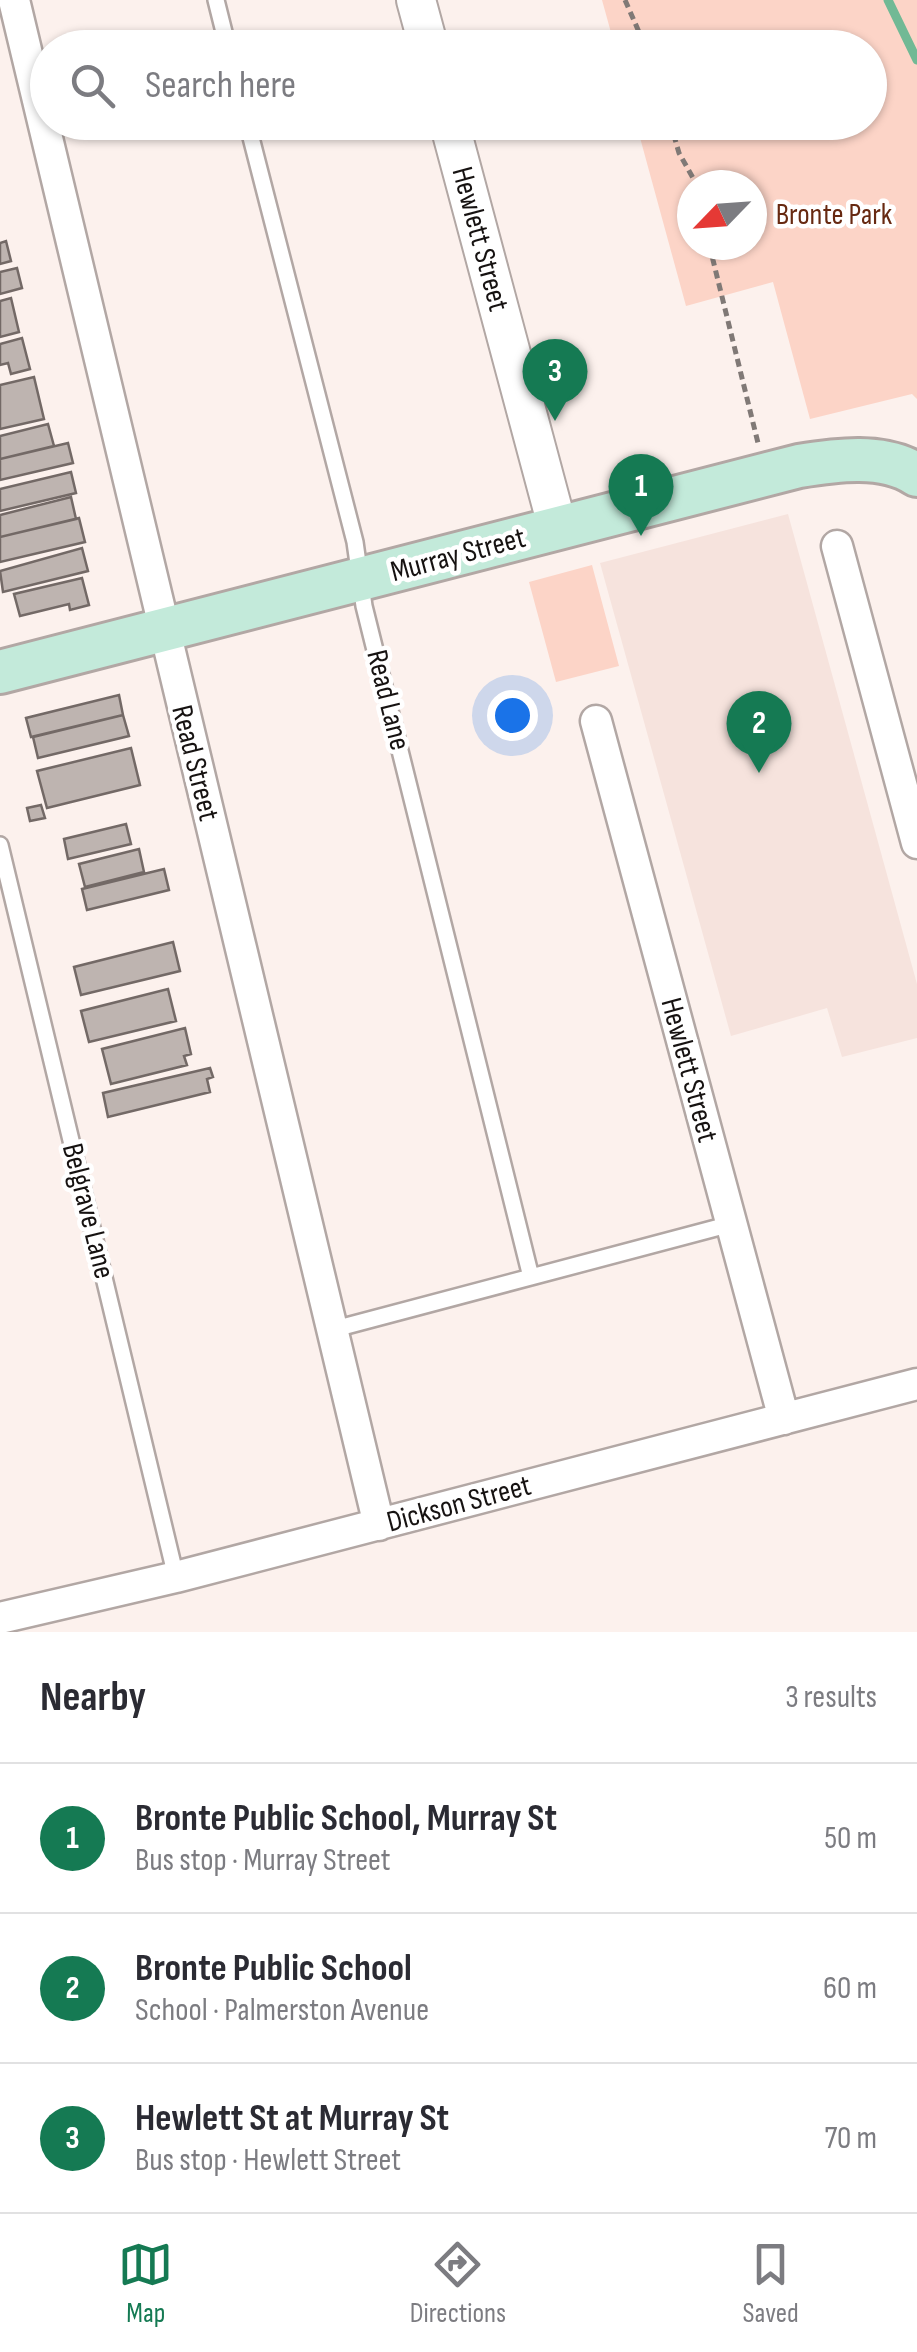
<!DOCTYPE html>
<html lang="en">
<head>
<meta charset="utf-8">
<style>
  body { margin:0; font-family:"Sofia Sans Condensed",sans-serif; background:#f2f2f3; color:#2b2b33 }
  .compass { position:absolute; left:677px; top:170px; width:90px; height:90px; border-radius:50%; background:#fff; box-shadow:0 2px 8px #0004; rotate:245deg }
  .you { position:absolute; left:512px; top:715px; width:35px; height:35px; margin:-25px; border:8px solid #fff; border-radius:50%; background:#1a73e8; box-shadow:0 0 0 15px #1a73e833 }
  .badge { display:grid; place-items:center; width:65px; height:65px; border-radius:50%; background:#157a53; color:#fff; font-size:32px; font-weight:700 }
  .pin { position:absolute; translate:-50% -82px; filter:drop-shadow(0 2px 5px #0008) }
  .pin::after { content:''; position:absolute; top:52px; width:35px; height:30px; background:inherit; clip-path:polygon(0 0,100% 0,50% 100%) }
  .list { margin:0; padding:0; list-style:none }
  h2 { display:flex; justify-content:space-between; align-items:center; height:130px; margin:0; padding:0 40px; font-size:42px }
  h2 small { font-size:32px; font-weight:400; color:#7c7c81 }
  .list li { display:grid; grid-template-columns:65px 1fr auto; gap:30px; align-items:center; box-sizing:border-box; height:150px; padding:0 40px; border-top:2px solid #e1e1e2 }
  .list b { display:block; font-size:38px; white-space:nowrap }
  .list p { margin:0; font-size:32px; white-space:nowrap; color:#7c7c81 }
  .list em { font-size:32px; font-style:normal; color:#7c7c81 }
  .icon { flex:none; width:55px; height:55px; fill:none; stroke:currentColor; stroke-width:2; stroke-linecap:round; stroke-linejoin:round }
  .map { position:relative; flex:none; width:917px; height:1632px; overflow:hidden }
  .search { position:absolute; background:#fff; box-shadow:0 2px 8px #0004; left:30px; right:30px; top:30px; height:110px; display:flex; align-items:center; gap:25px; box-sizing:border-box; padding:0 35px; border-radius:55px; color:#7c7c81; font-size:38px }
  .sheet { height:580px; background:#fff }
  nav { display:flex; justify-content:space-around; align-items:center; box-sizing:border-box; height:140px; border-top:2px solid #e1e1e2; background:#fff; font-size:28px; color:#7c7c81 }
  nav a { display:grid; justify-items:center; gap:5px }
  nav .on { color:#157a53 }
  .map>svg:first-child { display:block }
  .built { fill:#f6e3dd }
  .green { fill:#fcd4c7; fill-rule:evenodd }
  .lines { fill:none; stroke-linecap:round; stroke-linejoin:round }
  .stream { stroke:#71b995; stroke-width:9 }
  .building { fill:#beb4b0; stroke:#736966; stroke-width:2.5 }
  .service-casing { stroke:#b2a7a4; stroke-width:20 }
  .minor-casing { stroke:#b2a7a4; stroke-width:35 }
  .tertiary-casing { stroke:#b2a7a4; stroke-width:42 }
  .secondary-casing { stroke:#b2a7a4; stroke-width:48 }
  .path { stroke:#807976; stroke-width:5; stroke-dasharray:8 5; stroke-linecap:butt }
  .service { stroke:#fff; stroke-width:15 }
  .minor { stroke:#fff; stroke-width:30 }
  .tertiary { stroke:#fff; stroke-width:38 }
  .secondary { stroke:#c3eada; stroke-width:42 }
  .labels { text-anchor:middle; dominant-baseline:central; stroke-width:9; stroke-linejoin:round; paint-order:stroke }
  .park-label { font-size:30px; fill:#672911; stroke:#fff }
  .street-label { font-size:30px; fill:#161211; stroke:#fff }
</style>
</head>
<body>
<div class="map">
<svg width="917" height="1632" viewBox="0 0 917 1632">
  <rect width="100%" height="100%" fill="#fcf1ed"/>
  <path class="built" d="M788,514L917,984V1038L842,1057L827,1008L731,1036L600,563Z"/>
  <path class="green" d="M602,0H917V399L912,394L810,419L773,282L686,306L636,123L870,122V48L615,47ZM692,185H752V245H692Z
    M592,565L619,666L556,682L529,582Z"/>
  <g class="lines">
    <path class="stream" d="M888,0L917,60"/>
  </g>
  <path class="building" d="M6,241L11,261L0,264V243Z
    M17,268L22,288L0,294V272Z
    M11,298L19,332L0,337V301Z
    M22,338L30,369L11,374L8,363L0,365V344Z
    M34,377L44,419L0,429V385Z
    M48,424L54,446L0,459V436Z
    M68,443L73,463L0,480V459Z
    M71,472L76,493L0,511V489Z
    M71,497L76,519L0,537V515Z
    M79,518L85,542L0,562V537Z
    M82,548L88,571L3,592L0,571Z
    M82,578L89,605L70,610L69,604L20,616L14,594Z
    M119,695L123,715L31,737L26,718Z
    M123,715L129,736L38,758L33,737Z
    M131,748L140,785L47,808L37,771Z
    M41,805L45,818L30,821L27,808Z
    M126,824L131,844L68,859L64,839Z
    M139,849L144,872L85,887L79,864Z
    M164,869L169,890L87,910L82,889Z
    M173,942L180,971L81,995L74,967Z
    M168,989L176,1021L89,1042L81,1011Z
    M185,1028L191,1054L184,1056L187,1065L111,1084L102,1049Z
    M210,1068L213,1077L207,1079L210,1092L108,1117L103,1093Z"/>
  <g class="lines">
    <g class="service-casing">
      <path id="service" d="M216,0L228,48
        M247,122L355,542L364,606L531,1277
        M0,845L176,1577
        M331,1330L731,1224"/>
    </g>
    <g class="minor-casing">
      <path id="minor" d="M14,0L379,1525
        M837,546L917,843
        M596,721L784,1419
        M0,1618L176,1577L917,1384"/>
    </g>
    <g class="tertiary-casing">
      <path id="tertiary" d="M416,0L429,48
        M449,122L558,529"/>
    </g>
    <g class="secondary-casing">
      <path id="secondary" d="M0,672L799,466C836,460 884,453 917,475"/>
    </g>
    <path class="path" d="M625,0L646,48
      M670,122L679,153L697,185
      M713,245L712,256L758,443"/>
    <use href="#service" class="service"/>
    <use href="#minor" class="minor"/>
    <use href="#tertiary" class="tertiary"/>
    <use href="#secondary" class="secondary"/>
  </g>
  <g class="labels">
    <g class="park-label">
      <text x="834" y="215">Bronte Park</text>
    </g>
    <g class="street-label">
      <text transform="translate(480 239) rotate(75)">Hewlett Street</text>
      <text transform="translate(458 555) rotate(-15)">Murray Street</text>
      <text transform="translate(388 700) rotate(76)">Read Lane</text>
      <text transform="translate(195 763) rotate(76)">Read Street</text>
      <text transform="translate(689 1070) rotate(75)">Hewlett Street</text>
      <text transform="translate(88 1211) rotate(76)">Belgrave Lane</text>
      <text transform="translate(459 1504) rotate(-15)">Dickson Street</text>
    </g>
  </g>
</svg>
<svg class="compass" viewBox="-18 -18 36 36"><path d="M0-13l5 13h-10z" fill="#e53935"/><path d="M0 13l5-13h-10z" fill="#7c7c81"/></svg>
<div class="you"></div>
<div class="pin badge" style="left:641px;top:536px">1</div>
<div class="pin badge" style="left:759px;top:773px">2</div>
<div class="pin badge" style="left:555px;top:421px">3</div>
<div class="search"><svg class="icon" aria-label="search" viewBox="0 0 24 24"><circle cx="10" cy="10" r="6"/><path d="M15 15l6 6"/></svg>Search here</div>
</div>
<section class="sheet">
<h2>Nearby<small>3 results</small></h2>
<ul class="list">
<li><span class="badge">1</span><div><b>Bronte Public School, Murray St</b><p>Bus stop · Murray Street</p></div><em>50 m</em></li>
<li><span class="badge">2</span><div><b>Bronte Public School</b><p>School · Palmerston Avenue</p></div><em>60 m</em></li>
<li><span class="badge">3</span><div><b>Hewlett St at Murray St</b><p>Bus stop · Hewlett Street</p></div><em>70 m</em></li>
</ul>
</section>
<nav>
<a class="on"><svg class="icon" aria-label="map" viewBox="0 0 24 24"><path d="M3 6l6-2 6 2 6-2v14l-6 2-6-2-6 2zM9 4v14M15 6v14"/></svg>Map</a>
<a><svg class="icon" aria-label="directions" viewBox="0 0 24 24"><path d="M12 3l9 9-9 9-9-9zM9 14v-3h6M13 9l2 2-2 2"/></svg>Directions</a>
<a><svg class="icon" aria-label="saved" viewBox="0 0 24 24"><path d="M7 4h10v16l-5-4-5 4z"/></svg>Saved</a>
</nav>
</body>
</html>
